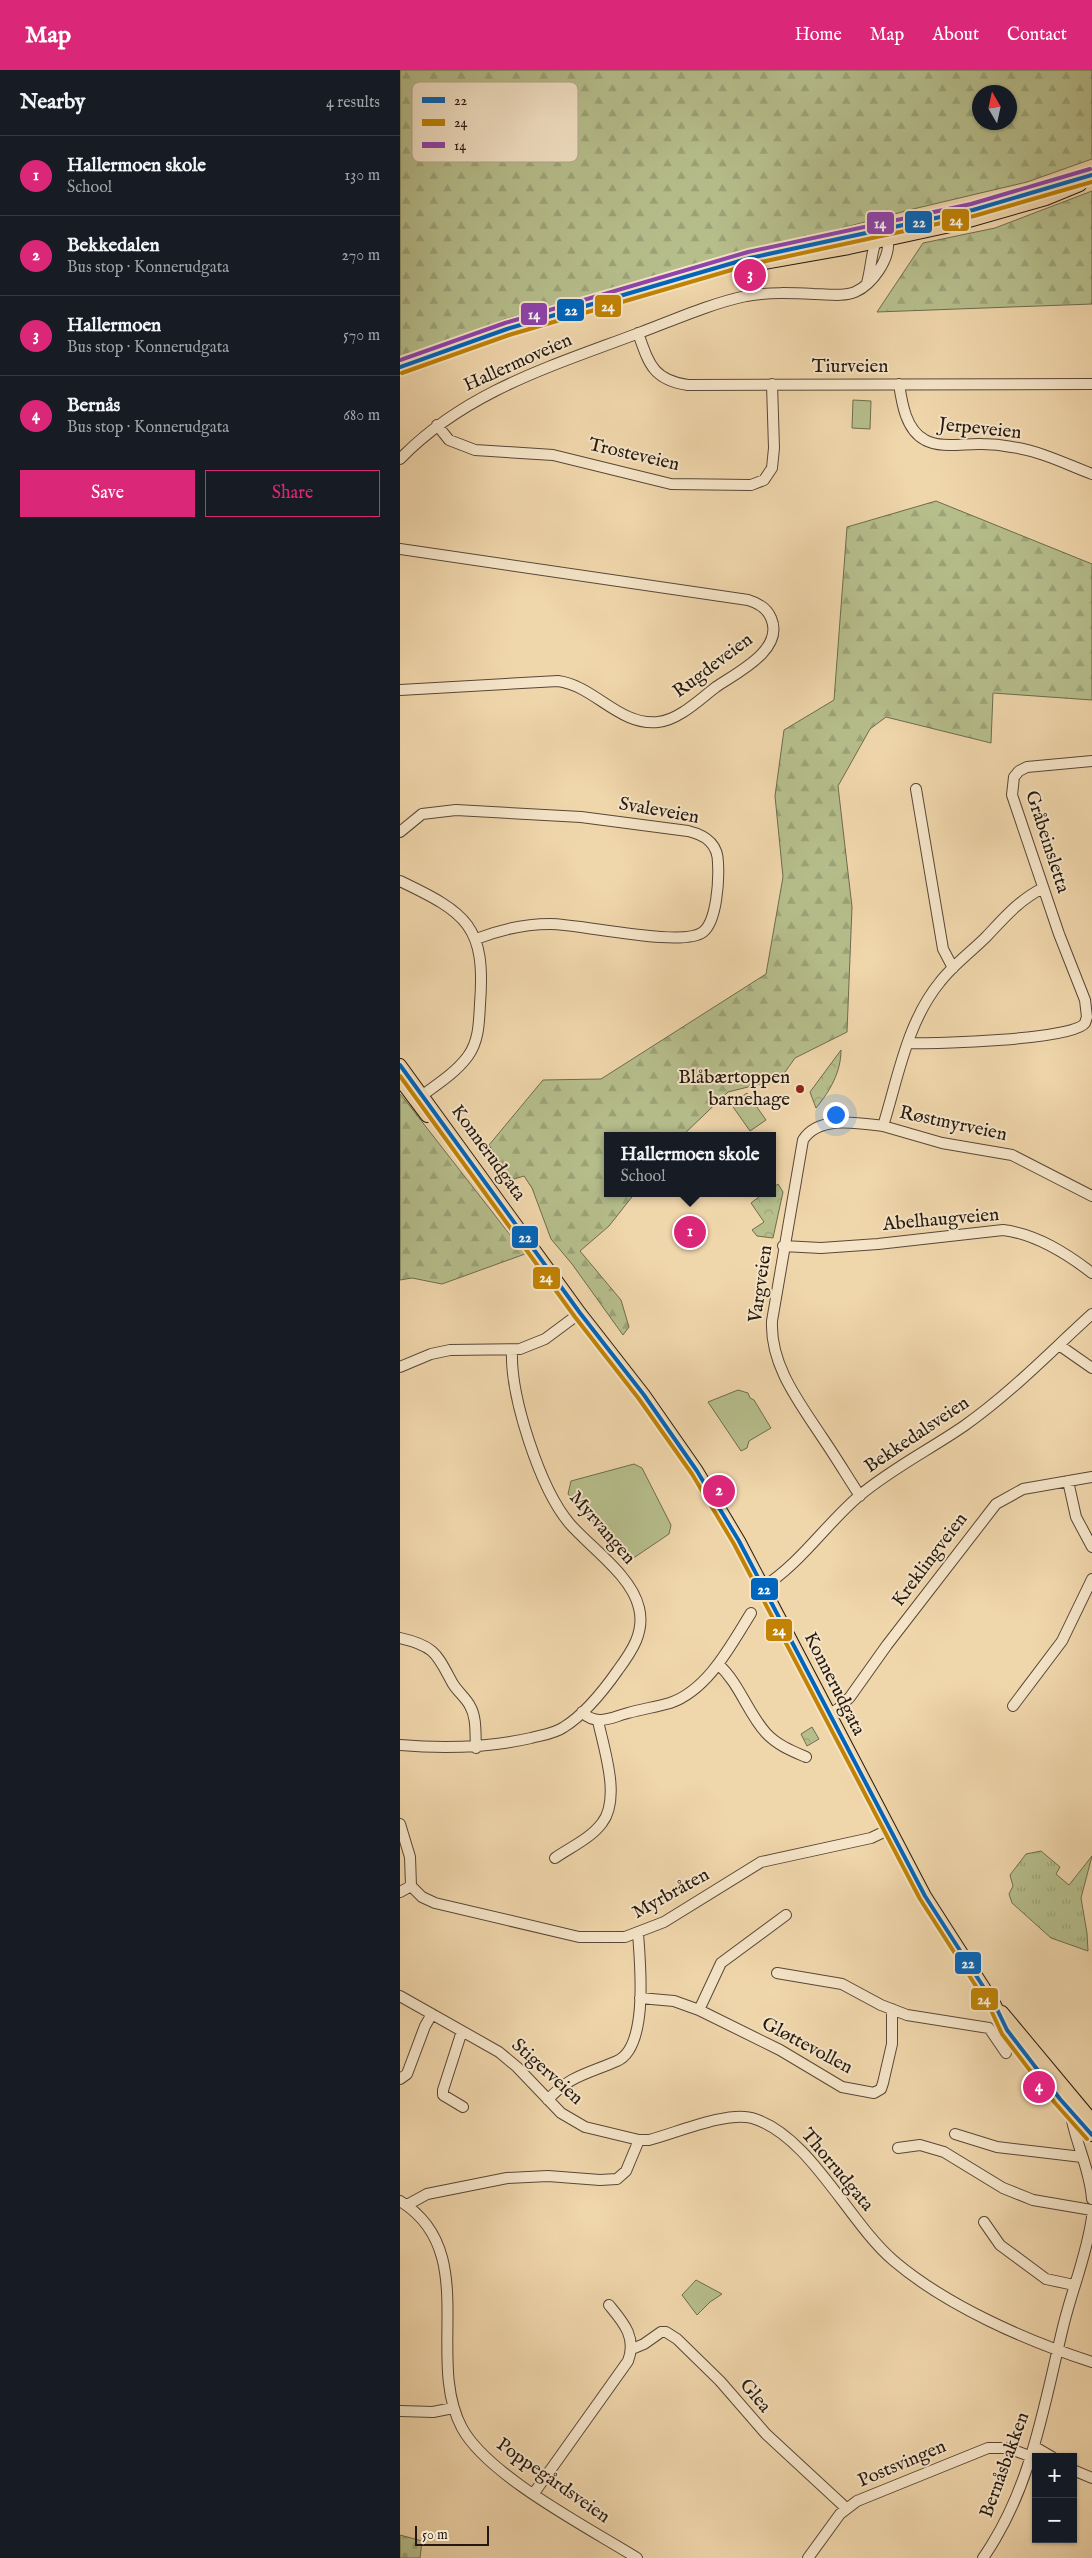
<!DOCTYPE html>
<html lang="en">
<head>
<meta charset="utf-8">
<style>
  body { margin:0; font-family:"IM FELL English",serif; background:#20242c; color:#f1f3f6 }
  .controls { position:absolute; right:15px; bottom:15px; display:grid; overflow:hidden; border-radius:0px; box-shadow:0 1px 4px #0004 }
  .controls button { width:45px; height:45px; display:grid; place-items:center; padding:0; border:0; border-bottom:1px solid #363941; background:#171b24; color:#f1f3f6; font:25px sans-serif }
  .compass { position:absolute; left:572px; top:15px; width:45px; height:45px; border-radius:50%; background:#171b24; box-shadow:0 1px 4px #0004; rotate:351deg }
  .scale { position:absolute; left:15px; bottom:12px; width:74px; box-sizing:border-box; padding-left:5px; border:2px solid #241910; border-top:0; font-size:14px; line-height:18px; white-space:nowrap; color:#241910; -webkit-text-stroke:4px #f5e4c8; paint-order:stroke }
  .you { position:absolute; left:435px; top:1044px; width:18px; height:18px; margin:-12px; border:4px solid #fff; border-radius:50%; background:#1a73e8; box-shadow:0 0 0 8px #1a73e833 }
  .badge { display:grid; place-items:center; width:32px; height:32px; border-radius:50%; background:#db2777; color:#fff; font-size:16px; font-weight:700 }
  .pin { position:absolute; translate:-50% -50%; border:2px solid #fff; box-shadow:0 1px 5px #0006 }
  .popup { position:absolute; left:204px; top:1062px; width:172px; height:65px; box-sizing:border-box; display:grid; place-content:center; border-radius:0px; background:#171b24; filter:drop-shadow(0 1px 4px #0005); font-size:16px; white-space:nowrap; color:#9ea1a6 }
  .popup b { font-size:19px; color:#f1f3f6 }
  .popup::after { content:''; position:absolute; left:50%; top:100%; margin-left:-10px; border:10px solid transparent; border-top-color:#171b24 }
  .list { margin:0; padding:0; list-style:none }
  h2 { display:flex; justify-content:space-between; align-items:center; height:65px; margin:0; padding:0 20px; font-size:21px }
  h2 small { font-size:16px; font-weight:400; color:#9ea1a6 }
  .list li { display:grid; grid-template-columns:32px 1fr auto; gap:15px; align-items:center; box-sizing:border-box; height:80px; padding:0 20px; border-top:1px solid #363941 }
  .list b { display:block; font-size:19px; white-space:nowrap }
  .list p { margin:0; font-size:16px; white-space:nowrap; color:#9ea1a6 }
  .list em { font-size:16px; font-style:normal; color:#9ea1a6 }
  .actions { display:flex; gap:10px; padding:15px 20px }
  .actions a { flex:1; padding:11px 0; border:1px solid #db2777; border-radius:0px; text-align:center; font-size:18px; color:#db2777 }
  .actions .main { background:#db2777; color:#fff }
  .map { position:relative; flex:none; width:692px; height:2488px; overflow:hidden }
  header { display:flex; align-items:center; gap:30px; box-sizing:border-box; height:70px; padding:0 25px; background:#db2777; color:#fff }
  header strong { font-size:24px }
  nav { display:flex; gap:28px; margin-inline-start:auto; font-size:18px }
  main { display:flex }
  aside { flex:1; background:#171b24 }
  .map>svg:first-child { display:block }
  .grass { fill:url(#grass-tufts); stroke:#6d6c4e }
  .forest { fill:url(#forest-firs); stroke:#6d6c4e; fill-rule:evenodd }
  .cemetery { fill:url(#cemetery-stones); stroke:#6d6c4e }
  .park { fill:url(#park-crowns); stroke:#6d6c4e }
  .pitch { fill:#b6be8c; stroke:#6d6c4e }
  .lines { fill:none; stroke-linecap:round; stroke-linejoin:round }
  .minor-casing { stroke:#574837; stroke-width:12 }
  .major-casing { stroke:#241910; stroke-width:14 }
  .minor { stroke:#f5e4c8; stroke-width:10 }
  .major { stroke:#f0d6ab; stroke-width:12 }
  .bus-1-casing { stroke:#f5e4c8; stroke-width:8 }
  .bus-2-casing { stroke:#f5e4c8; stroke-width:8 }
  .bus-3-casing { stroke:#f5e4c8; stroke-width:8 }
  .bus-1 { stroke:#0065bd; stroke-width:4 }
  .bus-2 { stroke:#c28304; stroke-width:4 }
  .bus-3 { stroke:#8e44ad; stroke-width:4 }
  .poi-dot { fill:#8f2418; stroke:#f5e4c8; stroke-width:2 }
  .labels { text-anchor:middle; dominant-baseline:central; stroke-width:4; stroke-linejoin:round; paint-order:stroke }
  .street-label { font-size:19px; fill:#241910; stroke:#f5e4c8 }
  .poi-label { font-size:19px; fill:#241910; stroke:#f5e4c8; text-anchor:end }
  .key { fill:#f5e4c8; stroke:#b6a791; stroke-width:1 }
  .key-label { font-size:14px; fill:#241910 }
  .line-badge { stroke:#f5e4c8; stroke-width:2 }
  .badge-label { font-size:14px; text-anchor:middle; font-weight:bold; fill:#fff }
</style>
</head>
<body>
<header>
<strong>Map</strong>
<nav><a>Home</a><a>Map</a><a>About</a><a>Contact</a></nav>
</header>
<main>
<aside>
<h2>Nearby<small>4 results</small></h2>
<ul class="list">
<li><span class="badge">1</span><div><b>Hallermoen skole</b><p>School</p></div><em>130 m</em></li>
<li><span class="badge">2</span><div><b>Bekkedalen</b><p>Bus stop · Konnerudgata</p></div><em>270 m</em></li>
<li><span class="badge">3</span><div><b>Hallermoen</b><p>Bus stop · Konnerudgata</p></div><em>570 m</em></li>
<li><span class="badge">4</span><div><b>Bernås</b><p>Bus stop · Konnerudgata</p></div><em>680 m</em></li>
</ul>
<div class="actions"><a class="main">Save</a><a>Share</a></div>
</aside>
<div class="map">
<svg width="692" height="2488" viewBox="0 0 692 2488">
  <defs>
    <pattern id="grass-tufts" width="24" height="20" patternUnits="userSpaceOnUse" patternTransform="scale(1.25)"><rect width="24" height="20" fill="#b6be8c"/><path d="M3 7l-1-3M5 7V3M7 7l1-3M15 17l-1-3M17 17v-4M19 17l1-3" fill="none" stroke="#9ca378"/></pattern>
    <pattern id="forest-firs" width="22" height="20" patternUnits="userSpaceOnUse" patternTransform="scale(1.25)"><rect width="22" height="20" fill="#b6be8c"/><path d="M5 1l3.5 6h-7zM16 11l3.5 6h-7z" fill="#9ca378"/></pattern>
    <pattern id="cemetery-stones" width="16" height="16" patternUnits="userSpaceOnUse" patternTransform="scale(1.25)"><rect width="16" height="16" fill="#b6be8c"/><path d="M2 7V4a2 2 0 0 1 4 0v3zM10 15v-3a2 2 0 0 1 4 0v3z" fill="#9ca378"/></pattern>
    <pattern id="park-crowns" width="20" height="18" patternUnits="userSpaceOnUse" patternTransform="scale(1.25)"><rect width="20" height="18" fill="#b6be8c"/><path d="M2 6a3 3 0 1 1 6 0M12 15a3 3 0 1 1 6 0" fill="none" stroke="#9ca378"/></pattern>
  </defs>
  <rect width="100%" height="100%" fill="#f0d6ab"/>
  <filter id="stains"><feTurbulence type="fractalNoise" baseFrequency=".004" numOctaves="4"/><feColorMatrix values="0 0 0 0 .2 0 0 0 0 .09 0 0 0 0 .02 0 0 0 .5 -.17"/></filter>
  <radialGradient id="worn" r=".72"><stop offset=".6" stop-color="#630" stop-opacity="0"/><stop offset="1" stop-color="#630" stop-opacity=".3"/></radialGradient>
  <path class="grass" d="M641,1781L660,1797L656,1804L669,1815L692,1786L681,1828L687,1863L688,1881L651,1868L612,1833L609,1824L613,1816L610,1805L626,1784Z"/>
  <path class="forest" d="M0,0H692V89L627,112L513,139L105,249L0,291ZM580,22H610V52H580Z
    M692,121V234L477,242L523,173L595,158Z
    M536,431L692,494V630L593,623L591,673L486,647L470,659L438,716L452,837L447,962L395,988L380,1009L328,1022L282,1066H208V1123H235L209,1156L180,1181L221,1230L229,1257L223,1265L172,1194L151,1169L132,1118L124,1106L111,1110L89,1075L143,1010L201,1009L366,904L383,807L375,726L384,660L434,630L447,457Z
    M0,1024L9,1035L125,1184L42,1214L12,1208L0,1210Z"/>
  <path class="cemetery" d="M0,2465L22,2471L20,2488H0Z"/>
  <path class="park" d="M441,980C441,1002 430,1021 416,1038L410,1022Z
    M378,1114L383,1122L373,1168L357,1166L352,1160L364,1152L351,1133L364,1123H372L373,1118Z
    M412,1657L419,1669L407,1676L401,1664Z"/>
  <path class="pitch" d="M453,330L471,331L470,359L452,358Z
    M347,1023L366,1050L350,1061L331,1034Z
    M338,1320L348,1323L350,1328L354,1330L371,1358L349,1371L347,1378L341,1381L308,1332Z
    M234,1394L242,1398L271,1455L269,1464L232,1489L226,1487L168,1424L171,1411Z
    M296,2210L322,2224L310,2232L297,2245L282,2225Z"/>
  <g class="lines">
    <g class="minor-casing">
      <path id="minor" d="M238,263C249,294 253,310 288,315L692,314
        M499,314C502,334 506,360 525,370C541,379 565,373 582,374C592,374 602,375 612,377C640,381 666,394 692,404
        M37,355L49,370L75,380L153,385L271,414L351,415L364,410L372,398L374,378L372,314
        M0,389C66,321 152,296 239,263C274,250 309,234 346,226C368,222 392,223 414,224C427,224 443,227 455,222C473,214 490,189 488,170L481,161C471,176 472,195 467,213
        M0,479L348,530C358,533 367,538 371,548C385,580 336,603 316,617C300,629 279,650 258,652C219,656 195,616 158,611L0,620
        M516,719L543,879L553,898
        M0,762L22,744L56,740L181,747L288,761C305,765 318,773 318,793C319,810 317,851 303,862C283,878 181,854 150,854C124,854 99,860 76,869
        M0,811C67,843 86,856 80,934C79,952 79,971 68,986C55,1004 33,1017 16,1030
        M643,818C619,830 604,848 586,867C571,882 553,895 540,912C507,952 498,1008 483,1056L542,1073L612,1085L692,1126
        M509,973C534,974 674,970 685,953L687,947L685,930L659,864L612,725L614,707L619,701L627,697L692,691
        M383,1176L421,1178L478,1174L603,1160C636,1164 666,1183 692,1203
        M659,1275L692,1298
        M0,1297L31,1284L50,1280L120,1279L145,1269L180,1243
        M668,1411L676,1447L692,1477
        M460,1426C447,1406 435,1386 422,1367C399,1332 370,1295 372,1251L403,1070C419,1045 458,1053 483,1056
        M363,1517C400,1494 426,1454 459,1426C491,1399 529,1380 564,1356C611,1323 650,1282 692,1244
        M0,1568C36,1576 37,1585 53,1614C58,1622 66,1628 70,1636C77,1648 75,1664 76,1678
        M318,1594C340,1614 347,1642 366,1663C377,1675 392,1681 406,1687
        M613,1636L662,1571L692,1509
        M182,1642C197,1657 212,1647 228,1643C242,1639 256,1637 270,1633C308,1620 331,1575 351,1543
        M428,1644L438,1639L450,1627L487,1575L596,1434L623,1419L692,1407
        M0,1675C46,1679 87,1678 131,1668C142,1665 154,1664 164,1657C185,1644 204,1620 218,1600C232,1581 245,1562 239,1538C232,1506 191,1478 170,1454C140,1419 110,1326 112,1280
        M0,1754L10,1787L11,1816L22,1827L35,1833L179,1867H225L264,1852L361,1792L471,1768L488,1760
        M155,1788C171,1777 191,1768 202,1753C221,1729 204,1679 198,1651
        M0,1822L11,1816
        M377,1903L442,1914L481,1935L507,1945L589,1958L606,1983
        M0,1926L99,1982L117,1997L161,2043L185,2057L239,2070H249C276,2063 327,2041 352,2048C410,2065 448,2152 494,2191C547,2236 627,2271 692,2292
        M240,1928L274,1931L299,1940L380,1980L442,2017L474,2023L481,2019L483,2013L492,1974V1939
        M299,1940L321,1893L386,1845
        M62,1961L43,2020V2025L63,2037
        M0,2009L7,2004L25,1956L32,1944
        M148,2030C168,2006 190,2003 217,1991C249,1977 240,1892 238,1863
        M670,2040C674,2070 690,2098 692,2129
        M555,2064L597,2077L682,2087
        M498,2078L520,2075L544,2082L603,2118L633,2130L692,2140
        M0,2131C82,2181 24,2288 62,2358C88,2406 189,2458 237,2488
        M7,2135L27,2124L107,2108L148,2106L200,2110L217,2109L226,2101L239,2070
        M584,2152L600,2175L646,2209L674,2215
        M232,2279L244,2274L261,2262H266L277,2269L320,2311L366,2364L446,2438
        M0,2341L33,2342L53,2338
        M635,2377L652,2387
        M673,2400L692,2408
        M134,2423L228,2291C237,2267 223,2252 209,2235
        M408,2488L440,2444L457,2431L588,2378H608L632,2387
        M583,2488C632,2418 644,2334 664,2253C673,2217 687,2184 692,2147"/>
    </g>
    <g class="major-casing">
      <path id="major" d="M336,198L449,178L555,155L646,129L680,115
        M0,297L107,259L350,188L573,140L692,105
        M0,995L180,1243L244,1325L297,1401L339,1471L525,1826L595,1935L607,1960L660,2029L692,2065
        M0,1010L27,1046
        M602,1942L692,2050"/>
    </g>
    <use href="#minor" class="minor"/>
    <use href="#major" class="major"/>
    <g class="bus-1-casing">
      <path id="bus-1" d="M0,297L107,259L350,188L573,140L692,105
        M0,995L180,1243L244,1325L297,1401L339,1471L525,1826L595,1935L607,1960L660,2029L692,2065"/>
    </g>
    <g class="bus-2-casing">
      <path id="bus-2" d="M2,303L109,265L352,194L574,146L692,112
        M0,1006L175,1247L239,1329L292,1404L334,1474L520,1829L590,1938L602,1964L655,2033L687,2069"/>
    </g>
    <g class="bus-3-casing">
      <path id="bus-3" d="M0,290L105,253L348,182L571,134L690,99"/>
    </g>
    <use href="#bus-1" class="bus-1"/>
    <use href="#bus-2" class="bus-2"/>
    <use href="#bus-3" class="bus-3"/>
  </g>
  <circle class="poi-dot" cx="400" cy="1019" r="5"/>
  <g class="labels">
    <g class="street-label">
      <text transform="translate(118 293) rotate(-24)">Hallermoveien</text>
      <text x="450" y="297">Tiurveien</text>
      <text transform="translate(580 359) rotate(6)">Jerpeveien</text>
      <text transform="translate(234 385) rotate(13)">Trosteveien</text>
      <text transform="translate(313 596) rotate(-37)">Rugdeveien</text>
      <text transform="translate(259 741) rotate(10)">Svaleveien</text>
      <text transform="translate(647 772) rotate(72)">Gråbeinsletta</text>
      <text transform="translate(553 1054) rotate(12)">Røstmyrveien</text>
      <text transform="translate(88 1083) rotate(54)">Konnerudgata</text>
      <text transform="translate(541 1150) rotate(-5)">Abelhaugveien</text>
      <text transform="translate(361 1214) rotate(-82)">Vargveien</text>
      <text transform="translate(517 1365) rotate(-34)">Bekkedalsveien</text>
      <text transform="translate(202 1458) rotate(49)">Myrvangen</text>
      <text transform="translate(530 1490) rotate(-53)">Kreklingveien</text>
      <text transform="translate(434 1614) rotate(63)">Konnerudgata</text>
      <text transform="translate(271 1824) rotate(-29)">Myrbråten</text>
      <text transform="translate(407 1976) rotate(28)">Gløttevollen</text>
      <text transform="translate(147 2002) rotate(42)">Stigerveien</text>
      <text transform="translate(437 2100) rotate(50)">Thorrudgata</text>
      <text transform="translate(355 2326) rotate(50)">Glea</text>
      <text transform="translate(502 2394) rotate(-23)">Postsvingen</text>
      <text transform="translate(605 2395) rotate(-70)">Bernåsbakken</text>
      <text transform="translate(153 2411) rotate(35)">Poppegårdsveien</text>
    </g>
    <g class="poi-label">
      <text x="390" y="1008">Blåbærtoppen<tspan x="390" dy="22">barnehage</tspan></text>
    </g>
  </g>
  <rect x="12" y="12" width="166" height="80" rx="8" class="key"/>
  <rect x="22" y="27" width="23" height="6" fill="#0065bd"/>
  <rect x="22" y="49" width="23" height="7" fill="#c28304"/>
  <rect x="22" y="72" width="23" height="6" fill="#8e44ad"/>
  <g class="key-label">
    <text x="54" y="35">22</text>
    <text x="54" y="57">24</text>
    <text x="54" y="80">14</text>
  </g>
  <g class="line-badge">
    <rect x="541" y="138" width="29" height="24" rx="5" fill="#c28304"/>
    <rect x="504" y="140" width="29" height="24" rx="5" fill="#0065bd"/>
    <rect x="466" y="141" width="29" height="24" rx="5" fill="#8e44ad"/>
    <rect x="194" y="224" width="28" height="24" rx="5" fill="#c28304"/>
    <rect x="156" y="228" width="29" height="24" rx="5" fill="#0065bd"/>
    <rect x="120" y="232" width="28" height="24" rx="5" fill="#8e44ad"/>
    <rect x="111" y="1155" width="28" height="24" rx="5" fill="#0065bd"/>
    <rect x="132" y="1196" width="29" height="24" rx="5" fill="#c28304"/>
    <rect x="350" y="1507" width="29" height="24" rx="5" fill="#0065bd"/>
    <rect x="365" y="1548" width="28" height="24" rx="5" fill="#c28304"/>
    <rect x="554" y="1881" width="28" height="24" rx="5" fill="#0065bd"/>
    <rect x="570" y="1917" width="29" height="24" rx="5" fill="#c28304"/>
  </g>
  <g class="badge-label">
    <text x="556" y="155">24</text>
    <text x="519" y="157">22</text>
    <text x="480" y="158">14</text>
    <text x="208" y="241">24</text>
    <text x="171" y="245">22</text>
    <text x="134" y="249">14</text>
    <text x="125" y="1172">22</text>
    <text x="146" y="1212">24</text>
    <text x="364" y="1524">22</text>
    <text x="379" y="1565">24</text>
    <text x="568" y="1898">22</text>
    <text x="584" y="1934">24</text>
  </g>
  <rect width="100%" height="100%" filter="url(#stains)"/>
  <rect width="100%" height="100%" fill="url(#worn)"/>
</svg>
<div class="controls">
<button>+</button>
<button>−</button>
</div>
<svg class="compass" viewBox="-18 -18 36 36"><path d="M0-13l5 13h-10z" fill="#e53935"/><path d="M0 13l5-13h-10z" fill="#9ea1a6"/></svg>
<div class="scale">50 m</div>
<div class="you"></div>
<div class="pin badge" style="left:290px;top:1162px">1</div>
<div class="popup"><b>Hallermoen skole</b>School</div>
<div class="pin badge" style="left:319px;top:1421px">2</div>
<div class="pin badge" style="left:350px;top:205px">3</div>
<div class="pin badge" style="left:639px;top:2017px">4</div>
</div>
</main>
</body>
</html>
